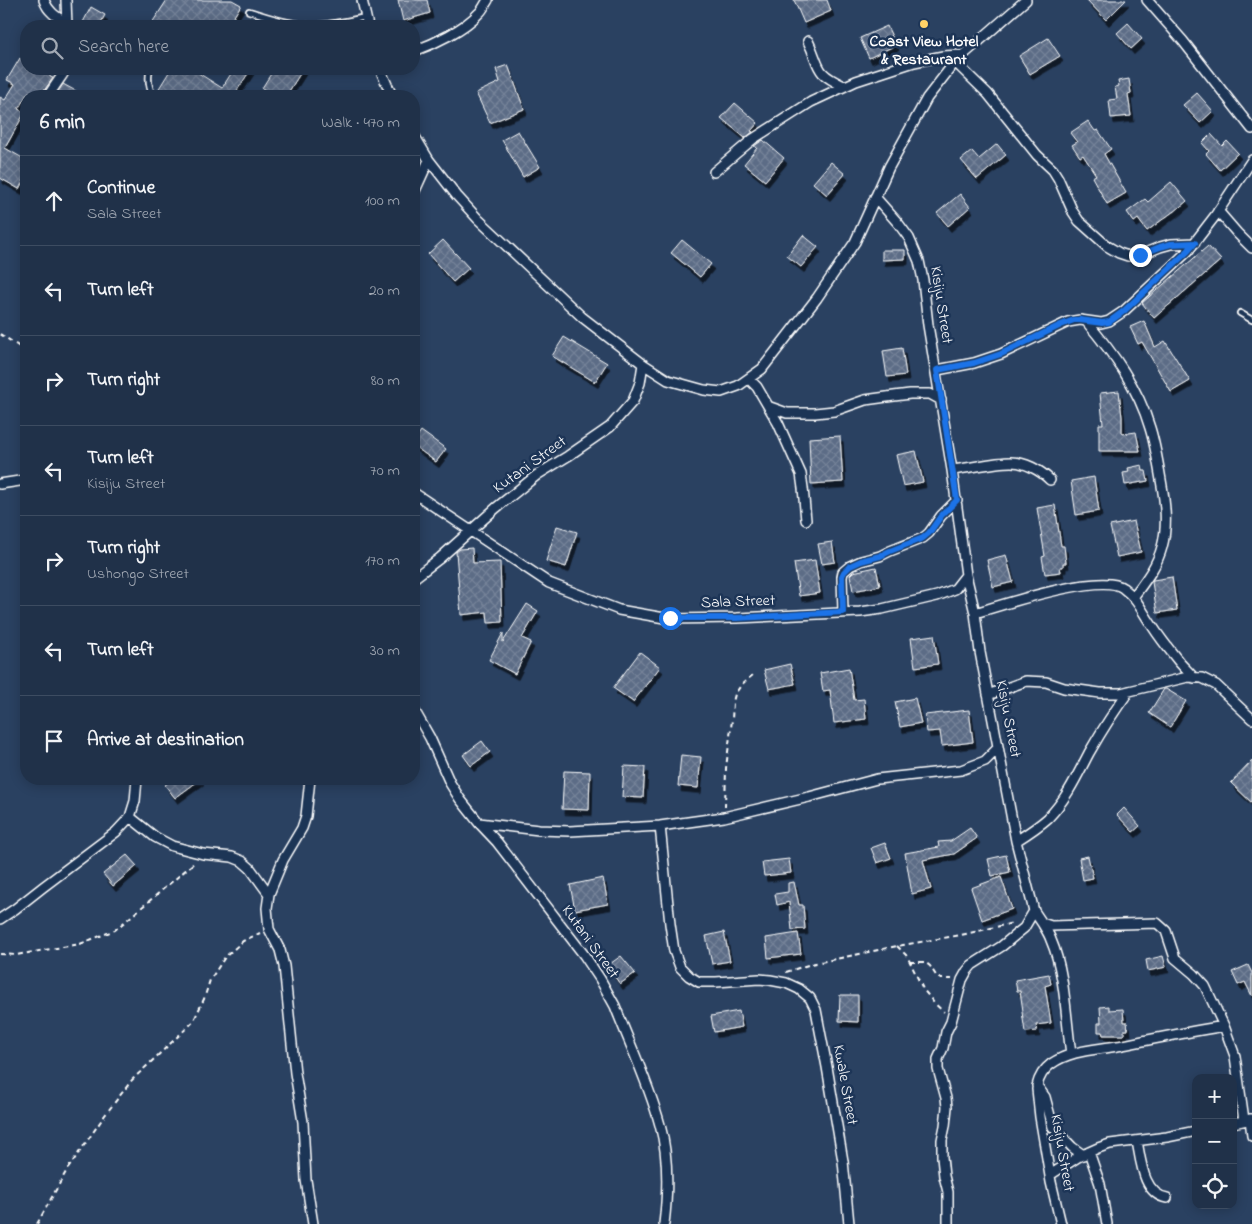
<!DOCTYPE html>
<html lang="en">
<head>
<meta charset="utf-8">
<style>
  body { margin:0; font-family:"Indie Flower",sans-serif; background:#283950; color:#f1f3f6 }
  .controls { position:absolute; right:15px; bottom:15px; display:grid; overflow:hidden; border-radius:10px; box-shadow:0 2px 12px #0003 }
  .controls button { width:45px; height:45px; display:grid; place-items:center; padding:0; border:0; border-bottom:1px solid #3d4c61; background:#203149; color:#f1f3f6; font:25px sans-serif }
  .stop { position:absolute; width:15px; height:15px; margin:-11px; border:4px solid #1a73e8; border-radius:50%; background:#fff }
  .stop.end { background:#1a73e8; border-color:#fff; box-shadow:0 1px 5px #0008 }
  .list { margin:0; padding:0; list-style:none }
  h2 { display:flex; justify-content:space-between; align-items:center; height:65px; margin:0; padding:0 20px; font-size:21px }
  h2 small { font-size:16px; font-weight:400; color:#a2a9b4 }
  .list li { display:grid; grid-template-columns:32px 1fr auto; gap:15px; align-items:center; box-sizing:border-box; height:90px; padding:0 20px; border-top:1px solid #3d4c61 }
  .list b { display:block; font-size:19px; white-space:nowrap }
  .list p { margin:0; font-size:16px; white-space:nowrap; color:#a2a9b4 }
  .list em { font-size:16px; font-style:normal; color:#a2a9b4 }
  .icon { flex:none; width:28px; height:28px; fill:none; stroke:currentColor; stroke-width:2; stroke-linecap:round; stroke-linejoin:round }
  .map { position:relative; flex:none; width:1252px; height:1224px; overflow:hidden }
  .search { position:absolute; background:#203149; box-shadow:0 2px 12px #0003; left:20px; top:20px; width:400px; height:55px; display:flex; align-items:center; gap:12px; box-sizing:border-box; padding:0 18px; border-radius:20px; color:#a2a9b4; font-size:19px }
  .panel { position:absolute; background:#203149; box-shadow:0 2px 12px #0003; left:20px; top:90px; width:400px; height:695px; border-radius:20px }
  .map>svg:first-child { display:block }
  .building { fill:url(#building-cross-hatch); stroke:#fff; filter:url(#shadow) }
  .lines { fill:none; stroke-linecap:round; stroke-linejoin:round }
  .lane-casing { stroke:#fff; stroke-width:8 }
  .street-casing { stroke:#fff; stroke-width:12 }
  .path { stroke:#fff; stroke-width:2; stroke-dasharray:5 4; stroke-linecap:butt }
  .lane { stroke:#1d3557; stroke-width:4.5 }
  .street { stroke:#1d3557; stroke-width:9 }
  .route { stroke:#1a73e8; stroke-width:6 }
  .poi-dot { fill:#ffd166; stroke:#1d3557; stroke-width:2 }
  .labels { text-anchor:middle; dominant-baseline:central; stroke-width:5; stroke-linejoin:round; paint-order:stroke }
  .poi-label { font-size:16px; font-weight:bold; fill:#fff; stroke:#1d3557 }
  .street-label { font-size:16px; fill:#fff; stroke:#1d3557 }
</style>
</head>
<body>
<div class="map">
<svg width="1252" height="1224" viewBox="0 0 1252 1224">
  <defs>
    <pattern id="building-cross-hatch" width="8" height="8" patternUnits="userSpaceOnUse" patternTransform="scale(1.25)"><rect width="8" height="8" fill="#5b6c86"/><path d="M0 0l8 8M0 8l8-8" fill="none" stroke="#748298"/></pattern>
    <filter id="shadow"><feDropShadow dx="3" dy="5.5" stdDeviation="0" flood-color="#0009"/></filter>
  </defs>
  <rect width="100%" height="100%" fill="#2a4161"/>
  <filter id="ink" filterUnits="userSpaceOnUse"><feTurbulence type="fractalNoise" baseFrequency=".02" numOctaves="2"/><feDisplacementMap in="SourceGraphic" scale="10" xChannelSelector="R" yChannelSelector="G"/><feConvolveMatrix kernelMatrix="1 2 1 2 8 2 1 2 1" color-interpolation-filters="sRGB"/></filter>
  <g filter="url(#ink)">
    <path class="building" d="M167,0H232L241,5L228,26H150Z
      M398,0H427L430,13L403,21Z
      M794,0H827L831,11L804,23Z
      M1087,0H1126L1106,20Z
      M91,7L105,15L99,26H81Z
      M1128,23L1142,39L1131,49L1117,33Z
      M887,26L896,45L869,58L860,38Z
      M1048,38L1060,56L1030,74L1019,56Z
      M20,58L26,62V69H39L50,75V77L53,78L43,92L42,96H37L29,92L26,96L18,109L25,112L5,148L26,160V176L19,189L0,178V97L5,100L15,84L7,80Z
      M508,65L524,109L490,123L476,93L500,82L496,69Z
      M171,69H192L222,88L234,69H251L234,95L237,96H169L158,90Z
      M274,69H303L286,96H276L262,88Z
      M1129,79L1131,93L1128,94L1131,116L1111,118L1109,100L1117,99L1115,87L1119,86L1118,81Z
      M63,84L85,96H55Z
      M1197,93L1213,111L1200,123L1183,105Z
      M735,103L758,123L751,131L753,132L745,138L721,118Z
      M1088,121L1095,131L1098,130L1111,149L1104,154L1126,193L1107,204L1092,177L1096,175L1083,155L1080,157L1072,145L1077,142L1070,133Z
      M518,131L540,167L523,177L502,140Z
      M1211,134L1222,146L1227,141L1238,153L1220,170L1206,154L1209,151L1202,143Z
      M763,140L784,158L765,181L744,164L757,148L754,146Z
      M997,144L1006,155L977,179L961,160L972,151L979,159Z
      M831,162L845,174L827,195L813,183Z
      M1171,182L1187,201L1174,212V211L1147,231L1138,219L1134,222L1127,212L1145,199L1148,202Z
      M960,194L970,207L948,226L937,213Z
      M803,235L818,247L801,267L787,256Z
      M443,240L469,268L453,282L428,254Z
      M682,240L711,264L700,277L671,253Z
      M1208,246L1221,260L1154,318L1142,303Z
      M882,250H905V259L882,260Z
      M1144,321L1155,347L1165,341L1190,381L1171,392L1142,342L1138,344L1130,327Z
      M564,337L607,363L595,382L552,356Z
      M902,348L906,375L887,377L883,351Z
      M1119,391L1122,417V434L1136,432L1140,451H1099V424H1103L1100,393Z
      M421,431L446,449L436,462L414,446V441Z
      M840,436L843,482L811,484L809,438Z
      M916,451L923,482L903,486L896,455Z
      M1142,465L1143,471H1146L1148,481L1125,485L1123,473L1129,472L1128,468Z
      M1094,477L1099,511L1076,515L1071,481Z
      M1055,505L1061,546H1064L1066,563H1063V567H1060L1061,572L1045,574L1042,557L1045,556L1037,508Z
      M1134,521L1141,552L1117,557L1110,526Z
      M557,526L577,532L566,567L546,561Z
      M832,542L835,562L822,564L818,544Z
      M472,548L473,563L500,562L502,622L488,623L487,612L461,615L456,552L460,549Z
      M1006,555L1013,582L993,587L987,560Z
      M815,560L820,593L799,596L794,563Z
      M876,567L880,586L853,591L850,575L853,572Z
      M1172,577L1177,610L1157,613L1152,582L1153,580Z
      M527,604L538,611L522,638L531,642L515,674L489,660L503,633V642Z
      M934,635L938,664L915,667L911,638Z
      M640,652L660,667L633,702L613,688Z
      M790,664L795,684L769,689L764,670Z
      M849,668L854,700L864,699L866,719L834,723L830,690L823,691L820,673Z
      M1164,689H1166L1186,701L1170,727L1149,713Z
      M915,698L921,723L900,727L895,702Z
      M969,710L973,742L942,746L940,731L927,732L925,715Z
      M482,741L490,752L471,766L463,755Z
      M681,755L701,757L698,788L678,786Z
      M1252,761V803L1231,783Z
      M624,766L645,767L643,798L622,797Z
      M564,771L590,772L589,810L562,809Z
      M173,779H201L175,798L165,785Z
      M1124,808L1140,826L1133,832L1117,815Z
      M970,828L977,838L954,854L923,860L931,889L912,894L905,853L939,847L938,842L951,841Z
      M885,843L891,858L877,863L871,848Z
      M127,855L137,866L113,886L103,874Z
      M1006,855L1010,872L992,876L988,859Z
      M1088,856L1093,878L1083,880L1079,858Z
      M789,859L791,873L764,876L762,862Z
      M1001,877L1012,909L982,920L971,888Z
      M603,878L608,904L575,910L570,885Z
      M794,882L799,905H803L805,929L792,930L789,902L777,905L775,894L788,892V883Z
      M724,932L730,961L712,964L706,936Z
      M798,933L801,954L768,958L766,938Z
      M621,956L635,973L620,984L607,966Z
      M1163,956L1166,967L1148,971L1146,960Z
      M1248,965L1252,973V996L1245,982L1238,985L1232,972Z
      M1049,974L1051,984L1045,986L1051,1023L1036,1025L1037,1031L1025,1032L1022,1012L1023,1011L1020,991H1017L1015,980Z
      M840,995H858V1022L839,1021Z
      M1109,1006V1010L1123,1009L1124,1022H1127L1128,1030H1124V1035H1103L1102,1032H1098V1023H1101L1100,1007Z
      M739,1011L742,1027L714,1032L711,1016Z"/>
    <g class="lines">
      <g class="lane-casing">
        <path id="lane" d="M249,11C272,18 294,26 319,25C335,24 351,20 366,17
          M150,69C147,79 149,87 153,96
          M1240,313L1252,320"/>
      </g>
      <g class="street-casing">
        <path id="street" d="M44,0C48,12 57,17 67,23
          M66,0L67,26
          M362,0L368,26
          M1147,0L1183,41L1252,129
          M808,41C821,67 813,72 844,86
          M414,51C434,44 465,29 479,13C483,10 485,4 488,0
          M955,62L988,94L1037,155L1053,170L1058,178L1073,212L1079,221L1107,246L1119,253L1128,256L1140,255L1160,247L1171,244L1195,243
          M380,69L392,96
          M48,96L63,74L65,69
          M414,135L429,160L457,196L478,219L582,317L643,364L668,380L704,390L721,392L738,386L762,369L817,298L855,242L889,167L927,98L955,62L1026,0
          M714,172L753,139L811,102L856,81L914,62L943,56L962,55
          M414,193L429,160
          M875,197L898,223L909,238L919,261L923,280L928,325L952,470L966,575L975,613L980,652L1016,841L1034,911L1042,923L1051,926L1157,923L1166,931L1175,958L1194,974L1205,986L1224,1026L1235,1056L1244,1120
          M1218,211L1237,233L1252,248
          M1086,321C1113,353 1138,387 1150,428C1155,444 1158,462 1161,480C1165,502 1168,525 1162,547C1157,566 1145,581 1134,596
          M937,370L974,363L1001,354L1068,322L1080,320L1101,323L1109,321L1124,311L1188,251L1215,216L1252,160
          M749,379L757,387L778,423L801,474L803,488L806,520
          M770,407L787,413H815L834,411L865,400L894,396L910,394H930L941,400
          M952,470C971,468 993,462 1011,462C1025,462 1040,470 1050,480
          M0,484L26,480
          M414,493L549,583L619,610L670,619L737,618L860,612L882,609L937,596L955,589L966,575
          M414,578L440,558L496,508L537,475L568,456L610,427L633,401L640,383L643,364
          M843,612L842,577L843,572L850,566L861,561L880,556L890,551L923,538L929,533L941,516L957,500
          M975,613C1001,605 1102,572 1123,588C1137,598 1143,613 1153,627C1160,638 1168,648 1176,658C1181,665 1188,671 1194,678
          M988,695L1026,681L1046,682L1064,688L1100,693H1121L1188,677L1202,678L1216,685L1252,719
          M414,710L430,738L450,783L460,799L479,823L497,842L584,955L600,979L615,1006C630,1045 649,1084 660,1125C669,1157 668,1191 664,1224
          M310,779L306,816L302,828L283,860L269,894L267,908L269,929L280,950L284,966L295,1073L303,1122L306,1180L313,1224
          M130,817L155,837L172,846L203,854L232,857L242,861L250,868L269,894
          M479,823L539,830L570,831L660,826L681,823L724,817L809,797L877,779L961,770L985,761L998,748
          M660,826L670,924L674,951L680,967L689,976L699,982H716L759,979L770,980L786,983L799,989L810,998L816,1010L827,1067L843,1161L849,1224
          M1016,841C1027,834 1038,827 1048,818C1066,800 1077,776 1089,753C1101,732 1114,711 1129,691
          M0,919L15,909L43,887L116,832L130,817L135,801L137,779
          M1042,923C1045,928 1049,934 1051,940C1065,972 1066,1019 1071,1054
          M1037,1089L1040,1117L1051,1182L1061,1224
          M1250,1119L1252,1136
          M1233,1123L1252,1119
          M1137,1141C1141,1161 1143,1194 1167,1198
          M1089,1152L1100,1184L1107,1224
          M1083,1155L1072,1147L1053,1127L1045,1097L1037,1086C1039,1077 1043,1070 1051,1064C1071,1050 1095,1050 1117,1046C1153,1039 1188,1032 1224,1026
          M1050,1175L1078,1157L1098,1148L1110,1144L1167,1137L1196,1131
          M948,1224V1192L944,1176L942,1157V1140L945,1126L947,1107L946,1098L938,1069V1059L943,1048L946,1032L951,1022L962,980L967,971L972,965L1002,946L1019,932L1024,928L1034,911"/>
      </g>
      <path class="path" d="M0,334L26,351
        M725,807L726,768L732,720L733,702L735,694L742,684L754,674
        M897,946L906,955L910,962L923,989L934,1003L944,1012
        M0,954L16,955L80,944L115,930L194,863
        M910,962H925L930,966L937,977L941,979H952
        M786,972L811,964L845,957L897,946L961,935L1013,923
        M37,1224L67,1170L105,1115L132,1080L193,1022L204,999L210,980L225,957L243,941L260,933"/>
      <use href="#lane" class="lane"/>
      <use href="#street" class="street"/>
    </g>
  </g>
  <g class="lines" filter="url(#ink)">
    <path class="route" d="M670,618H737L843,612L842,576L844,572L850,566L861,561L880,556L890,551L923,538L929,533L941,516L957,500L937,370L974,363L1001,354L1061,325L1074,320H1080L1102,323L1109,322L1124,311L1188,251L1195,243L1171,244L1160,247L1140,255"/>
  </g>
  <circle class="poi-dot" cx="924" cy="24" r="5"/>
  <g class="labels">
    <g class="poi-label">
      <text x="924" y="42">Coast View Hotel<tspan x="924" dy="18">&amp; Restaurant</tspan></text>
    </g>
    <g class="street-label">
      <text transform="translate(941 305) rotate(81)">Kisiju Street</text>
      <text transform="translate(530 465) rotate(-36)">Kutani Street</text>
      <text transform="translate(738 602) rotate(-2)">Sala Street</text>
      <text transform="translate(1008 719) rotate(79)">Kisiju Street</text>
      <text transform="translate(590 942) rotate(54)">Kutani Street</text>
      <text transform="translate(845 1085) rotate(80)">Kwale Street</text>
      <text transform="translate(1062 1153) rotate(80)">Kisiju Street</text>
    </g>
  </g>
</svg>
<div class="controls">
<button>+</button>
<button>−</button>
<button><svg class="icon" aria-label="locate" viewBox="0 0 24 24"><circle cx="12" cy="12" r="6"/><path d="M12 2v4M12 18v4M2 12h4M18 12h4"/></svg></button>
</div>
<div class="stop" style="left:670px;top:618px"></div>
<div class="stop end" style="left:1140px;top:255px"></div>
<div class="search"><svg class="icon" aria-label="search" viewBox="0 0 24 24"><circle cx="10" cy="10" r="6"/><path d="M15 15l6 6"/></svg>Search here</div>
<section class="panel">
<h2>6 min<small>Walk · 470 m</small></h2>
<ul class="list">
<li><svg class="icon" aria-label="ahead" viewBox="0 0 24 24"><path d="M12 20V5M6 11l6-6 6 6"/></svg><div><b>Continue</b><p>Sala Street</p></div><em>100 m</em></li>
<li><svg class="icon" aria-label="left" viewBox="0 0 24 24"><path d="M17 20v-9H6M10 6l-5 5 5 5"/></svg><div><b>Turn left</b></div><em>20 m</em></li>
<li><svg class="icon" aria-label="right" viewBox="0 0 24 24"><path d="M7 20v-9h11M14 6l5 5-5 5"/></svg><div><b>Turn right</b></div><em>80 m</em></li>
<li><svg class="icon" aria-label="left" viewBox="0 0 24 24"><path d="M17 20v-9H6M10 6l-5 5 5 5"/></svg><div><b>Turn left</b><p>Kisiju Street</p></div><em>70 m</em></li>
<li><svg class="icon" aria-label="right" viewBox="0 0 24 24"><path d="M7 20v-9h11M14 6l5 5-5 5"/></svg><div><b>Turn right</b><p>Ushongo Street</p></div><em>170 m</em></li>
<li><svg class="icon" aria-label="left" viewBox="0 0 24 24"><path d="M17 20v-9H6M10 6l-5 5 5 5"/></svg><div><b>Turn left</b></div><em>30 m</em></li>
<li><svg class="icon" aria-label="arrive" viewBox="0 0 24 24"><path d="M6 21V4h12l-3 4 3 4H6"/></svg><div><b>Arrive at destination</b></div></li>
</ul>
</section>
</div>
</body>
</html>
